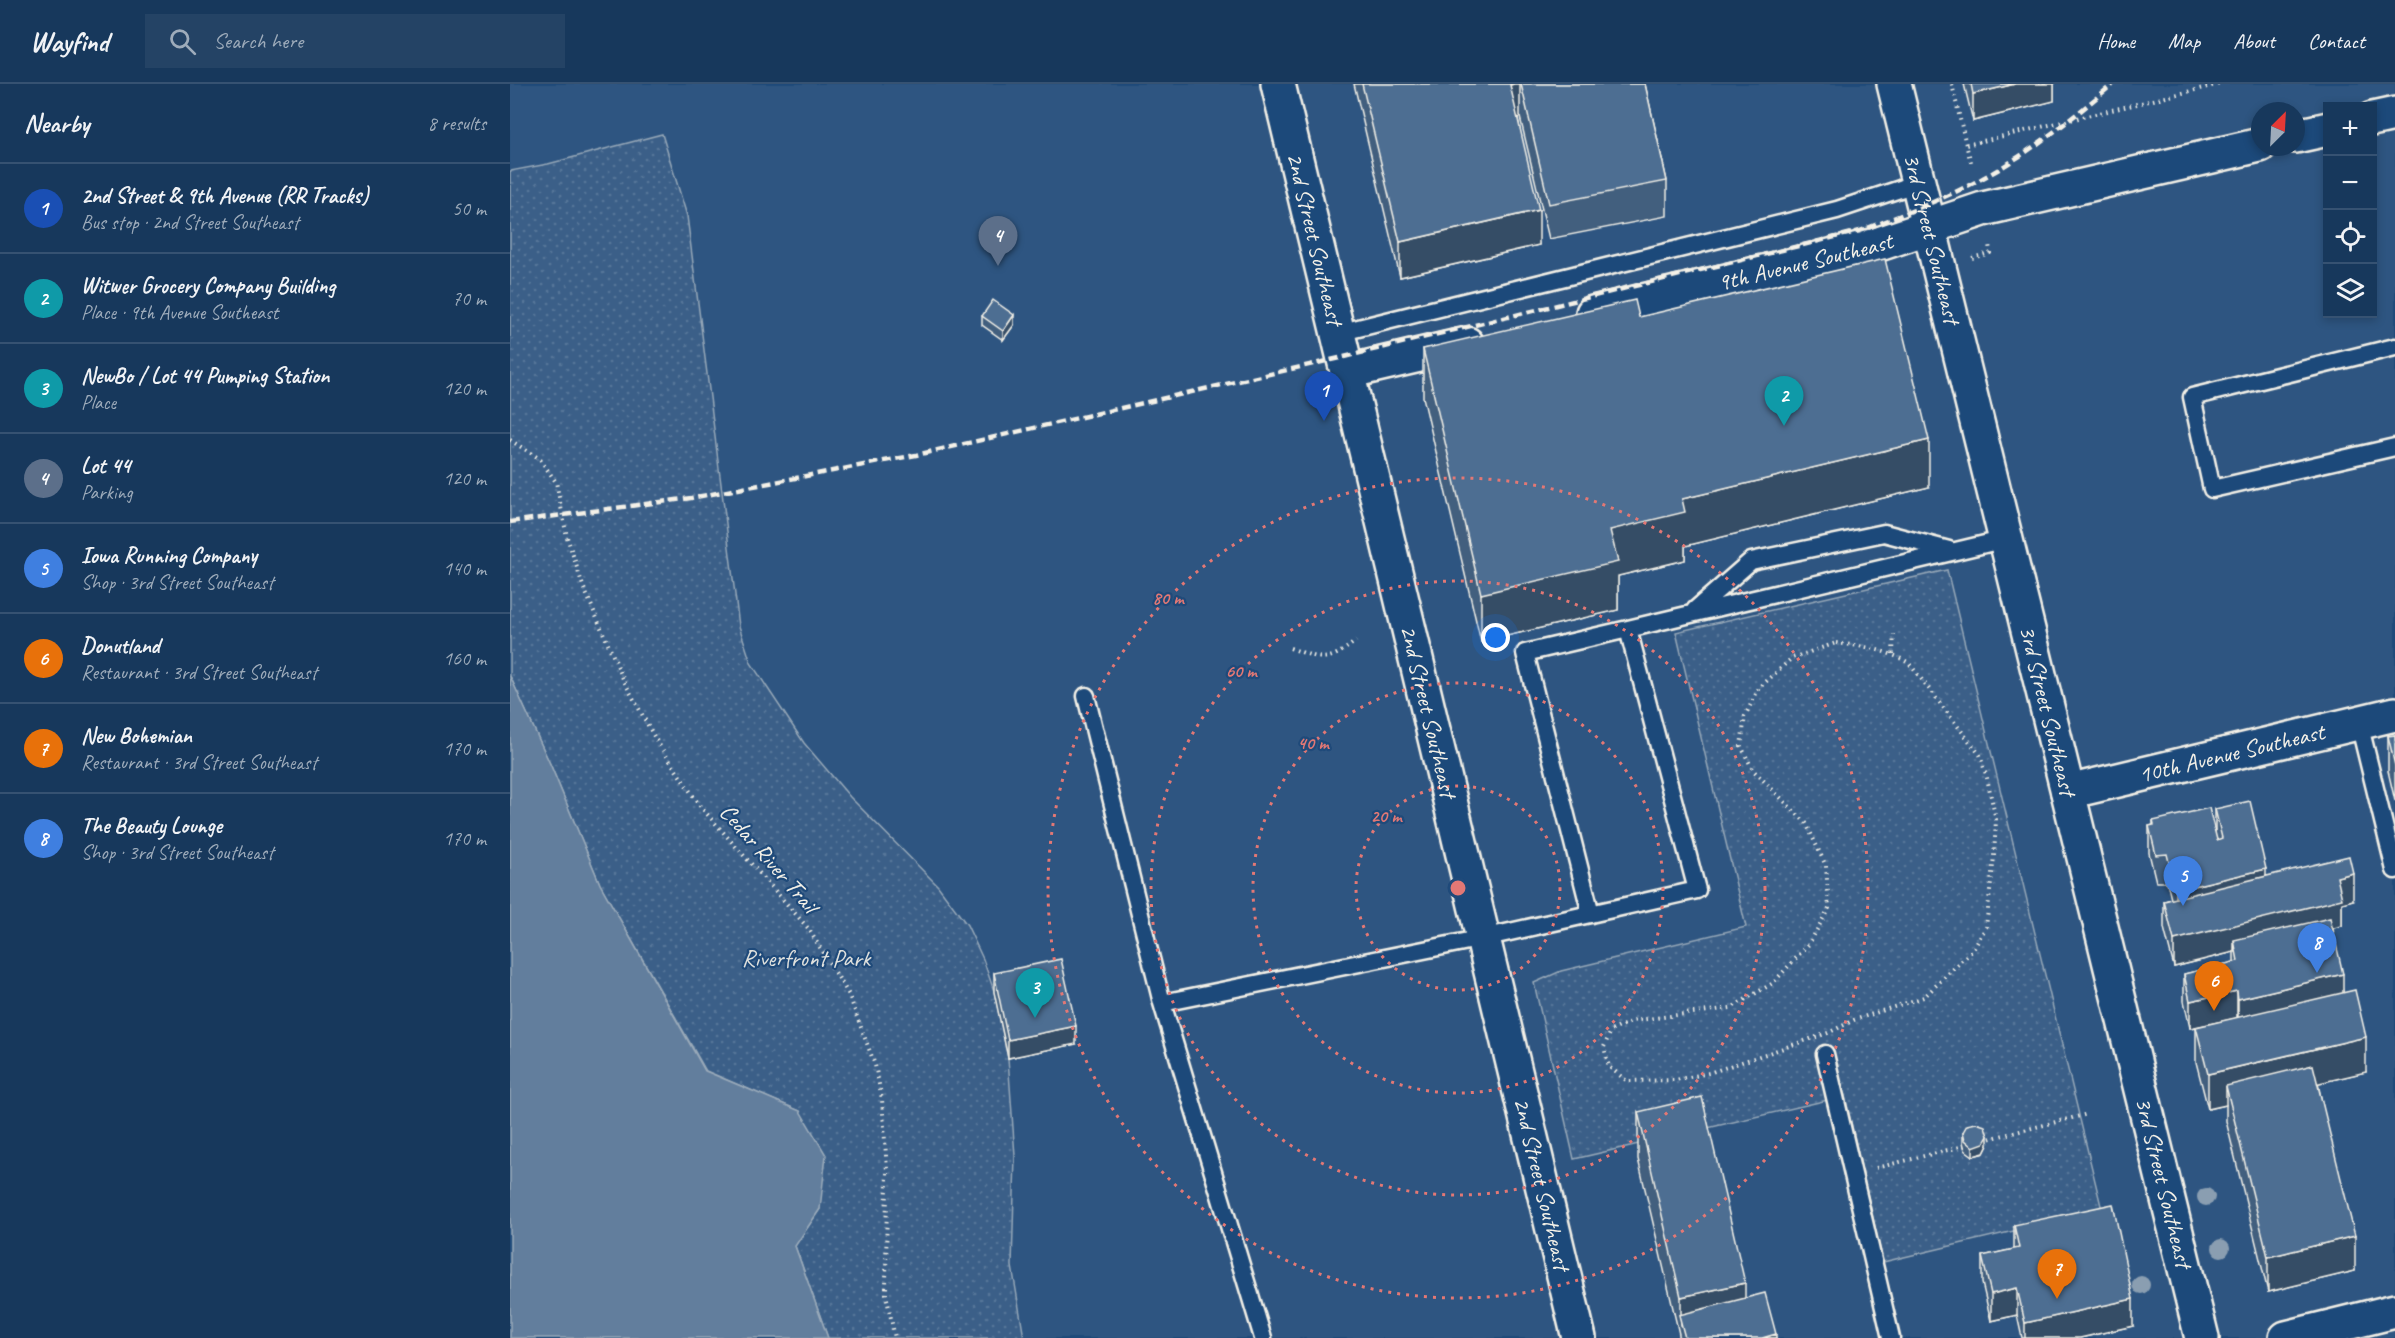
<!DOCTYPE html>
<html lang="en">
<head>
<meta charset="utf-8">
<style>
  body { margin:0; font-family:Caveat,sans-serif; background:#244365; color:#f1f3f6 }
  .controls { position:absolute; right:18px; top:18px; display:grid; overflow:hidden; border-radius:0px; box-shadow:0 3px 9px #0003 }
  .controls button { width:54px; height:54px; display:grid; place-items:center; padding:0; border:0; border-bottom:2px solid #365272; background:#17385c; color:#f1f3f6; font:30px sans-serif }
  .compass { position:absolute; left:1741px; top:18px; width:54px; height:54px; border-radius:50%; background:#17385c; box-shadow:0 3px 9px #0003; rotate:24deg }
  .you { position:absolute; left:986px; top:554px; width:21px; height:21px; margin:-15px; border:4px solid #fff; border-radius:50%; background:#1a73e8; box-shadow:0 0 0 9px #1a73e833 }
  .badge { display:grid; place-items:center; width:39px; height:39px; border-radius:50%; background:#d6ab8b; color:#fff; font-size:20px; font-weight:700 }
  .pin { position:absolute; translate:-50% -50px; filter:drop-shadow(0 2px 3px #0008) }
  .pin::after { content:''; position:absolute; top:32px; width:21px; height:18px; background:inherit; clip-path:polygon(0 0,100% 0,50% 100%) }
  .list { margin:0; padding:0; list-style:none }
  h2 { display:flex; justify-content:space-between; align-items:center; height:78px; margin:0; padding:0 24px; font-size:26px }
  h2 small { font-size:20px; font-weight:400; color:#9eacbb }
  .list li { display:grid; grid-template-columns:39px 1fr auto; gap:18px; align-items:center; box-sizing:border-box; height:90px; padding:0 24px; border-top:2px solid #365272 }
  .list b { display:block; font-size:22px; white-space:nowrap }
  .list p { margin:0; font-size:20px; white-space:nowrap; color:#9eacbb }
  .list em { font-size:20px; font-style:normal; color:#9eacbb }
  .icon { flex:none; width:33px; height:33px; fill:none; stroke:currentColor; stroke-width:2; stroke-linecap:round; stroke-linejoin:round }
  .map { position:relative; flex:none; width:1885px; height:1254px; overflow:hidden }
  header { display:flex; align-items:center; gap:36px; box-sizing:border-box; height:84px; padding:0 30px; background:#17385c; border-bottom:2px solid #365272 }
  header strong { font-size:28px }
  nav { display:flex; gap:33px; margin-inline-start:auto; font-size:21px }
  .search { width:420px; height:54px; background:#244365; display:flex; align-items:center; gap:15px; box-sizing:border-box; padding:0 21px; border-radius:0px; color:#9eacbb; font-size:22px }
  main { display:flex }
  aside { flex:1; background:#17385c }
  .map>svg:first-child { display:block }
  .built { fill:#2d5581; fill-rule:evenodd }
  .park { fill:url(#park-dots); stroke:#97a8b8; stroke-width:1.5 }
  .water { fill:#627e9d; stroke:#9cacbb; stroke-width:1.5 }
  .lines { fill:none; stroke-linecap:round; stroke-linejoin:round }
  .service-casing { stroke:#f4f1e8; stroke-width:21 }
  .minor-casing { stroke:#f4f1e8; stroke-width:38 }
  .tertiary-casing { stroke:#f4f1e8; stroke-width:38 }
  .path { stroke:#f4f1e8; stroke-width:4; stroke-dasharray:1.5 4.5; stroke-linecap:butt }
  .service { stroke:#1f4a7a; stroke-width:16 }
  .minor { stroke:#1f4a7a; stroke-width:33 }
  .tertiary { stroke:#1f4a7a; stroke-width:33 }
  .rail { stroke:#f4f1e8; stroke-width:4.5; stroke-dasharray:9 4.5; stroke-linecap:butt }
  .tree { fill:#8a9eb1 }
  .wall { fill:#425f7e; stroke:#f4f1e8; stroke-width:1.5 }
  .shaded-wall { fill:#364d66; stroke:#f4f1e8; stroke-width:1.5 }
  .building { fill:#4d6e92; stroke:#f4f1e8; stroke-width:1.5 }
  .ring { fill:none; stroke:#e27875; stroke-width:3; stroke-dasharray:3 6 }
  .labels { text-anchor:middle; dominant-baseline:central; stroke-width:4.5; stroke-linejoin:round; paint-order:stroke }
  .street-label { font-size:24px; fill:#f4f1e8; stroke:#1f4a7a }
  .park-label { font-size:24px; fill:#e1e2de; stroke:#1f4a7a }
  .centre { fill:#e27875; stroke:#1f4a7a; stroke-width:3 }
  .ring-label { font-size:18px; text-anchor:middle; font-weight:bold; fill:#e27875; stroke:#1f4a7a; stroke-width:4.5; stroke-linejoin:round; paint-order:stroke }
</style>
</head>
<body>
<header>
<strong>Wayfind</strong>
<div class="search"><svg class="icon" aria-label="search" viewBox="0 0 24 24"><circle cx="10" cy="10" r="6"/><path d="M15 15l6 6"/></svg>Search here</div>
<nav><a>Home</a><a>Map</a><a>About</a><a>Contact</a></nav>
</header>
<main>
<aside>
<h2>Nearby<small>8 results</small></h2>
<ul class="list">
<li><span class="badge" style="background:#1a4fb4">1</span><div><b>2nd Street &amp; 9th Avenue (RR Tracks)</b><p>Bus stop · 2nd Street Southeast</p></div><em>50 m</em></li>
<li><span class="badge" style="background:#0f9aa8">2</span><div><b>Witwer Grocery Company Building</b><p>Place · 9th Avenue Southeast</p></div><em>70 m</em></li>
<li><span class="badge" style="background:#0f9aa8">3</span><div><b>NewBo / Lot 44 Pumping Station</b><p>Place</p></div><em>120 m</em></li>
<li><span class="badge" style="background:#5c6f8a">4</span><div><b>Lot 44</b><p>Parking</p></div><em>120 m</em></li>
<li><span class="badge" style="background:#3f7fe0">5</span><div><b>Iowa Running Company</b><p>Shop · 3rd Street Southeast</p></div><em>140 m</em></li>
<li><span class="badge" style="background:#e8710a">6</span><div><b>Donutland</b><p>Restaurant · 3rd Street Southeast</p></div><em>160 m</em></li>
<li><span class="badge" style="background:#e8710a">7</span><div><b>New Bohemian</b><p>Restaurant · 3rd Street Southeast</p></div><em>170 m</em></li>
<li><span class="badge" style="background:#3f7fe0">8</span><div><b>The Beauty Lounge</b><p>Shop · 3rd Street Southeast</p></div><em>170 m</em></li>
</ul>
</aside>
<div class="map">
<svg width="1885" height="1254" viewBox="0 0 1885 1254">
  <defs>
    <pattern id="park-dots" width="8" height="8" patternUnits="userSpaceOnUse" patternTransform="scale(1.5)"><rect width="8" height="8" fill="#3a5f88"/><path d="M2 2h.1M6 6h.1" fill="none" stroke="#577699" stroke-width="1.8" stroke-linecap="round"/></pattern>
  </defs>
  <rect width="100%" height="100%" fill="#1f4a7a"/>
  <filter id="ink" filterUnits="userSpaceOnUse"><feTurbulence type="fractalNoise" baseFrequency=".0167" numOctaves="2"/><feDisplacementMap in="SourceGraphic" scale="12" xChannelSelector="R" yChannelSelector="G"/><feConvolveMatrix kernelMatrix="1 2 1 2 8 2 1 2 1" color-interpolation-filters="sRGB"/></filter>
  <g filter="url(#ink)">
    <path class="built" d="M0,0H1885V1254H318L285,1162L325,1078L290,1027L196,987L0,590ZM1818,22H1862V230H1818ZM1750,27H1786V63H1750Z"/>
    <path class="park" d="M152,50L177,132L229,542L241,579L294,659L340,713L428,802L457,841L473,875L484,907L498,974L505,1072L502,1182L514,1254H318L285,1162L310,1125L290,1027L196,987L90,800L41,682L0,592V87L38,80Z
      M1437,486L1592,1126L1373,1178L1335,1012L1064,1075L1024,899L1051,887L1236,843L1166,548Z"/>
    <path class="water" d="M0,592L41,682L90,800L195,987L290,1027L316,1071L310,1125L285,1162L318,1254H0Z"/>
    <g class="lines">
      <g class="service-casing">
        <path id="service" d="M828,249L1327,126L1408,99
          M1885,263L1682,313L1702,405L1885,363
          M1185,526L1241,477L1374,449L1439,466
          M576,612L652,919
          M1849,639L1885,786
          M1081,830L1015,569L1118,545
          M1315,970L1381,1254
          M753,1254L652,919L973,854L1187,806L1118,545L1496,455"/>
      </g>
      <g class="minor-casing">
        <g id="minor">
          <path d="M1862,35L1885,30"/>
          <path d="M1786,52L1818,45"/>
          <path id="s1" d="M1083,229L1366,161L1473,125L1750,61"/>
          <path d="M837,288L957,260"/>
          <path id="s2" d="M1558,708L1885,630"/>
          <path d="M1776,1254L1885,1227"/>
        </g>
      </g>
      <g class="tertiary-casing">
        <g id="tertiary">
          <path id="s3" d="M768,0L1069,1254"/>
          <path id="s4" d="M1384,0L1692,1254"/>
        </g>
      </g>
      <path class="path" d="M1442,0L1456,61
        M1461,78L1456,61L1710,0
        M1462,174L1480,169L1479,159
        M0,356L30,375L46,398L57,453L73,502L114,597L146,656L190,722L298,844L339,911L365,981L372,1015L377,1085L376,1210L385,1254
        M1326,559C1352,562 1375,565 1399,579L1470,671L1477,694L1486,736L1484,772L1476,843L1463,866L1414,913L1344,936L1318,949L1199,989L1165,996L1117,997L1099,983L1094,963L1101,947L1122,937L1221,924L1263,899L1299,860L1319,824L1316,782L1296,739L1243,686L1231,662L1235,632L1249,604L1282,574Z
        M780,564C814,576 816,580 846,557
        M1383,570L1384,547
        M1474,1056L1578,1030
        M1366,1084L1458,1061"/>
      <use href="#service" class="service"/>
      <use href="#minor" class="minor"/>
      <use href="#tertiary" class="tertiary"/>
      <path class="rail" d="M0,438L181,414L406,371L834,273L1350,147C1397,129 1445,111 1489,85C1530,61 1567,30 1603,0"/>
    </g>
    <g class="tree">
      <circle cx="1696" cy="1113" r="9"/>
      <circle cx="1711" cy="1164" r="9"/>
      <circle cx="1631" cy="1201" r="9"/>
    </g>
    <path class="wall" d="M844,0H1135L1157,97V132L1039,155L1010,33L1008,34L1029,161L890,193Z
      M1454,0H1544V17L1463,37Z
      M472,232L504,241L493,256L472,241Z
      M1129,233L1419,403L1175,462V476L1108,492V526L971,558L913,313V265Z
      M1885,651V717L1878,687V652Z
      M1705,725L1756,792L1843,816L1832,819V842L1823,844L1833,908L1856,988L1808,999L1845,1187L1758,1208L1716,1037V1021L1698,1025L1686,978V943L1698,941L1680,944L1674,917V890L1724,878V868L1664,883L1654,844V817L1661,815L1657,798H1646L1639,769V742L1643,741V737L1705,749Z
      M484,889L566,960L498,974L484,908Z
      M1128,1028L1235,1214L1266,1254H1169V1250L1128,1075Z
      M1453,1048L1478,1061L1474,1069L1463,1072L1455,1066L1453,1058Z
      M1504,1141L1623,1242L1570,1254H1512L1507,1231L1481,1237L1472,1199V1172L1504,1165Z"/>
    <path class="shaded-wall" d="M1004,0H1010V33L1000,36V1Z
      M1505,0H1544V17L1463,37V10Z
      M1029,126V161L890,193V158Z
      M504,231V241L493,256V247Z
      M1419,356V403L1175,462V476L1108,492V526L971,558V510L1100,446L1172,415Z
      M1756,785V812L1666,833V806Z
      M1843,789V816L1832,819V842L1726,868L1724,856V868L1664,883V856L1827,793Z
      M1833,890V917L1728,942V915Z
      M1727,907V934L1680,944V917Z
      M566,942V960L498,974V956Z
      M1856,953V988L1721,1020L1716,1002V1021L1698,1025V990Z
      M1478,1052V1061L1474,1069L1463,1072V1063Z
      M1845,1152V1187L1758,1208V1173Z
      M1235,1199V1247L1171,1241V1213Z
      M1507,1204V1231L1481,1237V1210Z
      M1623,1215V1242L1570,1254H1515V1239Z
      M1266,1250V1254H1252Z"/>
    <path class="building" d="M852,0H1004L1000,1L1029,126L890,158Z
      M1011,0H1135L1157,97L1039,120Z
      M1461,0H1505L1463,10Z
      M1375,175L1419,356L1172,415L1175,428L1100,446L1108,478L971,510L913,265L1125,216L1129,233Z
      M483,216L504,231L493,247L472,232Z
      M1885,651V682L1878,652Z
      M1740,717L1756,785L1666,806L1657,770L1646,771L1639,742L1644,741L1643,737L1699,724L1707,756L1712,754L1705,725Z
      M1839,772L1843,789L1827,793L1832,815L1664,856L1654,817Z
      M1820,834L1833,890L1728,915L1727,907L1680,917L1674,890L1728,877L1724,856Z
      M551,875L566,942L498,956L484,889Z
      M1845,906L1856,953L1698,990L1686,943Z
      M1803,981L1845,1152L1758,1173L1716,1002Z
      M1192,1013L1235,1199L1171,1213L1128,1028Z
      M1466,1039L1475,1042L1478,1052L1474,1059L1463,1063L1455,1056L1453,1048L1457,1041Z
      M1603,1120L1623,1215L1515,1239L1507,1204L1481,1210L1472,1172L1509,1164L1504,1141Z
      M1255,1209L1266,1250L1252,1254H1175L1169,1231Z"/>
  </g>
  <g class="ring">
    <circle cx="948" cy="804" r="102"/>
    <circle cx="948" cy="804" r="205"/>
    <circle cx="948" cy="804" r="307"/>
    <circle cx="948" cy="804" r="410"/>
  </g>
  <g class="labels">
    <g class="street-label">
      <text stroke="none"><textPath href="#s3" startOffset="159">2nd Street Southeast</textPath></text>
      <text stroke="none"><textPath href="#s4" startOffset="159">3rd Street Southeast</textPath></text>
      <text stroke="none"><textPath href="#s1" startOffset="218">9th Avenue Southeast</textPath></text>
      <text stroke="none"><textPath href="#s3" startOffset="645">2nd Street Southeast</textPath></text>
      <text stroke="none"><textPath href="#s4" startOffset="645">3rd Street Southeast</textPath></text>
      <text stroke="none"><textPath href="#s2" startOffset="168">10th Avenue Southeast</textPath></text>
      <text transform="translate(259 774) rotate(49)">Cedar River Trail</text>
      <text stroke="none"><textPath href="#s4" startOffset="1131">3rd Street Southeast</textPath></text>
      <text stroke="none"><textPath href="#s3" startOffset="1131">2nd Street Southeast</textPath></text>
    </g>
    <g class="park-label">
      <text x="296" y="874">Riverfront Park</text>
    </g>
  </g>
  <circle cx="948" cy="804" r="9" class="centre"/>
  <g class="ring-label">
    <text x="658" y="520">80 m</text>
    <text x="731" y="593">60 m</text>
    <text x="803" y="665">40 m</text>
    <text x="876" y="738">20 m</text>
  </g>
</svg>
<div class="controls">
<button>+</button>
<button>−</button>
<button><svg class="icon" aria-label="locate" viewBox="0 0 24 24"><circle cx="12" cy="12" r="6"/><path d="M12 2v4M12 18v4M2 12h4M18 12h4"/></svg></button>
<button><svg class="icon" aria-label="layers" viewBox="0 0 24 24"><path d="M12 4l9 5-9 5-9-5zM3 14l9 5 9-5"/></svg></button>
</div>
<svg class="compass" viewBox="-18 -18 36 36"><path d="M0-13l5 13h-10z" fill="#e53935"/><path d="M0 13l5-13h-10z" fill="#9eacbb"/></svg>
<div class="you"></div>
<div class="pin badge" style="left:814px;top:337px;background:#1a4fb4">1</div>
<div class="pin badge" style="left:1274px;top:342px;background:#0f9aa8">2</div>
<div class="pin badge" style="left:525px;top:934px;background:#0f9aa8">3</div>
<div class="pin badge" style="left:488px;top:182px;background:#5c6f8a">4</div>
<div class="pin badge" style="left:1673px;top:822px;background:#3f7fe0">5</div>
<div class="pin badge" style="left:1704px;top:927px;background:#e8710a">6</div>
<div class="pin badge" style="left:1547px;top:1215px;background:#e8710a">7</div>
<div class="pin badge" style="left:1807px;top:889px;background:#3f7fe0">8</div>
</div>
</main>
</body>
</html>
